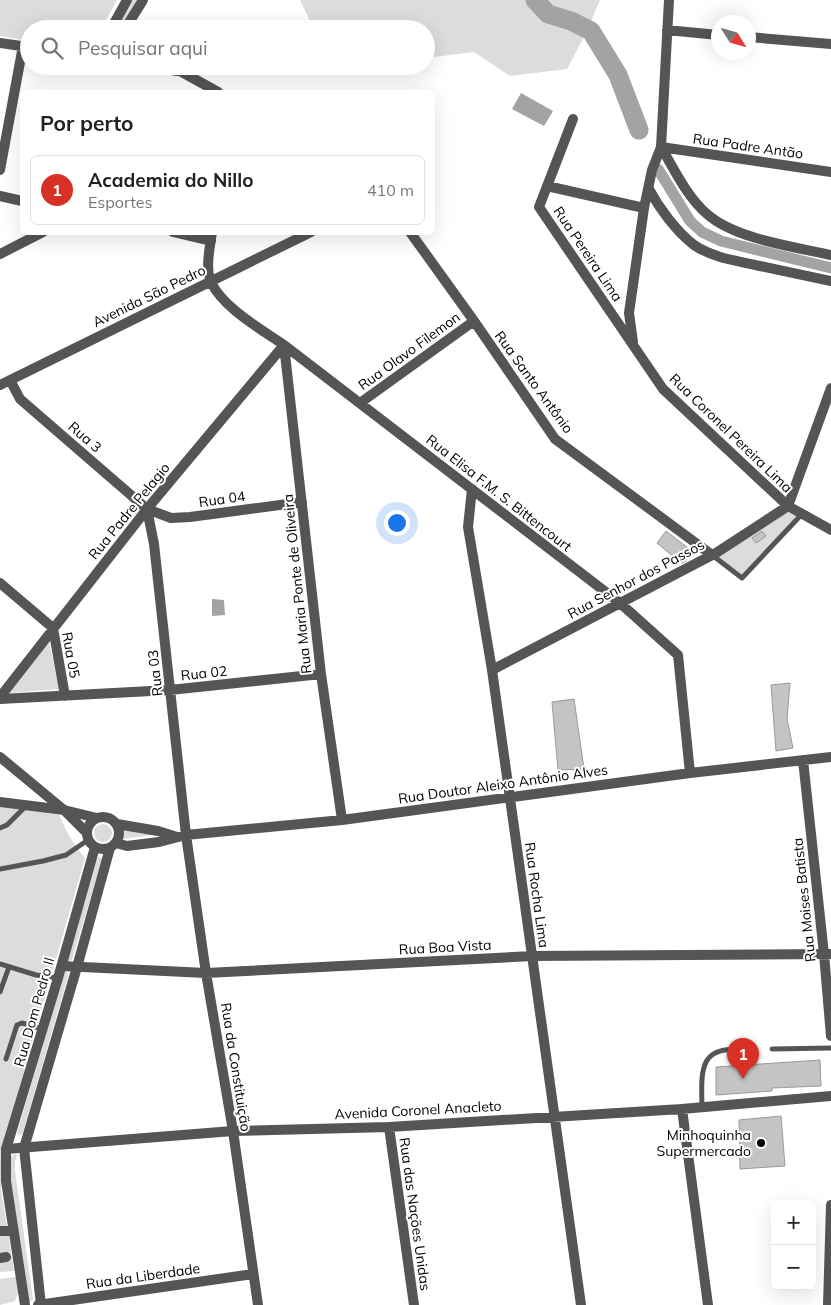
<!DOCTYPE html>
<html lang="pt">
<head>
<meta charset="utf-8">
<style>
  body { margin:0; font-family:Mulish,sans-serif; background:#f2f2f2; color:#222 }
  .controls { position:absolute; right:15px; bottom:15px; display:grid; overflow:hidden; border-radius:8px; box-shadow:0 5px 20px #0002 }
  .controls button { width:45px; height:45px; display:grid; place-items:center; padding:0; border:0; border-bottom:1px solid #e0e0e0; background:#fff; color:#222; font:25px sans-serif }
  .compass { position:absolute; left:711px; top:15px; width:45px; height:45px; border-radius:50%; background:#fff; box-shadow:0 5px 20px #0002; rotate:127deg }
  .you { position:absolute; left:396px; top:522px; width:18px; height:18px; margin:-12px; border:4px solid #fff; border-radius:50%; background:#1a73e8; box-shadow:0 0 0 8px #1a73e833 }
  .badge { display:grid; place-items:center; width:32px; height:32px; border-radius:50%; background:#d93025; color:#fff; font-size:16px; font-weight:700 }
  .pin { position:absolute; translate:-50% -41px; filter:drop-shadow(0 1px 2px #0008) }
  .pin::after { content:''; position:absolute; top:26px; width:18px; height:15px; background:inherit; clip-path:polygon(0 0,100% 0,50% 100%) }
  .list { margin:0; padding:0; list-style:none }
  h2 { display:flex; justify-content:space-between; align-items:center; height:65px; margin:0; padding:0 20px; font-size:21px }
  h2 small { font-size:16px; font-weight:400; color:#767676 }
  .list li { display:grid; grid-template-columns:32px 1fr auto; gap:15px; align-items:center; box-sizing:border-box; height:70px; margin:0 10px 10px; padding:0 10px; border:1px solid #e0e0e0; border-radius:8px }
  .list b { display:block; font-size:19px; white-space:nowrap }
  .list p { margin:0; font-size:16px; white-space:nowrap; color:#767676 }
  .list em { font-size:16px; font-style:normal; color:#767676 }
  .icon { flex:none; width:28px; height:28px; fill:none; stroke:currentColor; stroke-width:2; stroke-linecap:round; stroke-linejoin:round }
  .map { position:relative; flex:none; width:831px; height:1305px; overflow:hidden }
  .search { position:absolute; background:#fff; box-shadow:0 5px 20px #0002; left:20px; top:20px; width:415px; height:55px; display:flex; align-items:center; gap:12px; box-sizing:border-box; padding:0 18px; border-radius:28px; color:#767676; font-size:19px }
  .panel { position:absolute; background:#fff; box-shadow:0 5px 20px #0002; left:20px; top:90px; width:415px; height:145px; border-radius:8px }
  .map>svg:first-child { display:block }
  .green { fill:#dcdcdc }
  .water { fill:#a3a3a3 }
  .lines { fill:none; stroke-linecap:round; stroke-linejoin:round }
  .canal { stroke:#a3a3a3; stroke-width:11 }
  .river { stroke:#a3a3a3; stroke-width:19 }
  .building { fill:#c4c4c4; stroke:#999 }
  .service { stroke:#555; stroke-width:5 }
  .minor { stroke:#555; stroke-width:10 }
  .tertiary { stroke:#555; stroke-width:10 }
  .poi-dot { fill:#000; stroke:#fff; stroke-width:2 }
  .labels { text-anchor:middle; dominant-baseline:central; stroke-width:4; stroke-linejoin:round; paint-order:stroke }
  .street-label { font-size:14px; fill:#000; stroke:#fff }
  .poi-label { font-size:14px; fill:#000; stroke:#fff; text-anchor:end }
</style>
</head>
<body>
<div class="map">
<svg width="831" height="1305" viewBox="0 0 831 1305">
  <rect width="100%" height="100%" fill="#fff"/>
  <path class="green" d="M0,0H117L101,29H29V41L0,36Z
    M131,0H137L121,29H114Z
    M300,0H600L586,33L567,69L510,76L474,52L426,58V29H314Z
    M788,507L800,514L741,576L714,555Z
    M49,642L59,689L8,693Z
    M0,806L59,815C67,833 72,842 85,858L2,1148L1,1189L14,1271L0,1272Z
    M94 833a9 9 0 1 1 18 0a9 9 0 1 1-18 0Z
    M123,828L159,834L122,839Z
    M99,857L102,859L72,960L69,961L67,960L97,859Z
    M65,970L69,973L23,1132L20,1136L17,1133Z
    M15,1154L17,1155L15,1162V1171L33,1299L30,1302L28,1299L10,1180L11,1156Z
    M16,1277L18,1293L15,1301L0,1305V1279Z"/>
  <path class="water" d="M521,93L553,111L544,126L512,109Z
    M212,599L224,600L225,615L212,616Z"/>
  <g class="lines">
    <path class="canal" d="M658,169L690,221L702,232L721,241L831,268"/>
    <path class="river" d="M535,0L548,14L571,21L591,31L618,75L639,130"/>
  </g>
  <path class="building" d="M666,531L688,548L689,555L685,562L681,563L657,543Z
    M762,531L766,536L756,543L752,538Z
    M790,683L787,719L793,748L776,751L771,685Z
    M574,699L584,769L558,770L552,702Z
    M820,1060L821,1086L772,1088V1091L716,1095V1067Z
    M781,1116L785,1166L740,1169L739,1120Z"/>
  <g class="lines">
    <path class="service" d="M712,555L742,578L802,514
      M0,828L7,825L26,806
      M0,869L43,861L66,855L88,840
      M0,964L36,975L58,978
      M0,992L9,967
      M772,1049L831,1048
      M6,1059L17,1025L22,1023L43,1029
      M702,1108C701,1067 699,1043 750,1051"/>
    <path class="minor" d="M111,29L127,0
      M125,29L143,0
      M667,30L718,35
      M748,37L831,44
      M0,43L28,47
      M151,66L177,71
      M171,66L218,92
      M573,119L539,207L663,389L788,506L831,530
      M661,147C674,169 687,197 707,214C735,239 795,247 831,255
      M661,147L831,172
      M0,170L23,46
      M547,186L644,208
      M649,189C659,208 676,231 694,245C713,258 738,261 760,266C783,271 807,276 831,281
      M0,196L22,201
      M173,232L211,241
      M212,232C210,247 205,268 211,282C223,308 261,329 284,345L620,603L678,655L690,773
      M410,232L474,321L555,439L712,555
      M0,254L43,232
      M633,342L629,313L644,208L652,170L661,147L669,0
      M284,345L321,674L342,820
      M10,380L20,399L147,509L171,518L190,517L302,502
      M0,385L311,232
      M360,403L474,321
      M472,489L468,527L492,670L581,1305
      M788,506L831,388
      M147,509L154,544L186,835L206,973L233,1131L258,1305
      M0,583L53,628L65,696
      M492,670L716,553L788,506
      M0,697L147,509L284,345
      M0,699L170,690L321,674
      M0,757L64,810
      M803,760L824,954L831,1036
      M117,824L158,831L177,837
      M116,843L127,846L159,842L186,835L342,820L690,773L831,757
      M62,966L206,973L532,956L831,954
      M682,1109L708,1305
      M389,1127L414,1305
      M6,1149L233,1131L389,1127L682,1109L831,1096
      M0,1231H13
      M0,1258L6,1257
      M38,1305L253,1274
      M828,1305L831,1205"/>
    <path class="tertiary" d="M0,802L64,810L97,818
      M65,811L87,833
      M87 833a16 16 0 1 1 32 0a16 16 0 1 1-32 0Z
      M25,1305L6,1181V1149L58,978L95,847
      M41,1305L24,1148L77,967L110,848"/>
  </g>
  <circle class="poi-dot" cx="761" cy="1143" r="5"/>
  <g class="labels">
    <g class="street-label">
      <text transform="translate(748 146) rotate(8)">Rua Padre Antão</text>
      <text transform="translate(588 254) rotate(56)">Rua Pereira Lima</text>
      <text transform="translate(149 296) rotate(-26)">Avenida São Pedro</text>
      <text transform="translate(409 351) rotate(-36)">Rua Olavo Filemon</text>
      <text transform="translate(534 382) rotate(54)">Rua Santo Antônio</text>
      <text transform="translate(731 433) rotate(44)">Rua Coronel Pereira Lima</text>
      <text transform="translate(85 437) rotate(41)">Rua 3</text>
      <text transform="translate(499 493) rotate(38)">Rua Elisa F.M. S. Bittencourt</text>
      <text transform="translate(222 499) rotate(-8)">Rua 04</text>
      <text transform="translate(129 511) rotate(-51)">Rua Padre Pelagio</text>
      <text transform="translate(636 579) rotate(-28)">Rua Senhor dos Passos</text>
      <text transform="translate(297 584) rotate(-96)">Rua Maria Ponte de Oliveira</text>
      <text transform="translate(71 655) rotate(80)">Rua 05</text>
      <text transform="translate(155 673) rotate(-96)">Rua 03</text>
      <text transform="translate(204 673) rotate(-6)">Rua 02</text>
      <text transform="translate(503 784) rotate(-8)">Rua Doutor Aleixo Antônio Alves</text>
      <text transform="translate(537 895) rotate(82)">Rua Rocha Lima</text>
      <text transform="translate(804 900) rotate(-96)">Rua Moises Batista</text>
      <text transform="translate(445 947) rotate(-3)">Rua Boa Vista</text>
      <text transform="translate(34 1012) rotate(-74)">Rua Dom Pedro II</text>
      <text transform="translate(236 1067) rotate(81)">Rua da Constituição</text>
      <text transform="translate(418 1110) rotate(-3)">Avenida Coronel Anacleto</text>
      <text transform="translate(415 1214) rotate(82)">Rua das Nações Unidas</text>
      <text transform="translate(143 1276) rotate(-8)">Rua da Liberdade</text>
    </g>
    <g class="poi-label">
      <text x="751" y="1135">Minhoquinha<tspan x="751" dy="16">Supermercado</tspan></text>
    </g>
  </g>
</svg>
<div class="controls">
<button>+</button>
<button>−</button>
</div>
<svg class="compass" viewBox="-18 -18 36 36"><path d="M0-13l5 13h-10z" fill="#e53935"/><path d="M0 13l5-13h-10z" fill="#767676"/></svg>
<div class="you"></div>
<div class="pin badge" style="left:743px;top:1079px">1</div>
<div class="search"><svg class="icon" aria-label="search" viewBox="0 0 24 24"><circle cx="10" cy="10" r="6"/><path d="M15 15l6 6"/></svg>Pesquisar aqui</div>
<section class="panel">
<h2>Por perto<small></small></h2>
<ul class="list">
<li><span class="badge">1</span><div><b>Academia do Nillo</b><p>Esportes</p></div><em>410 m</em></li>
</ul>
</section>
</div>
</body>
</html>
